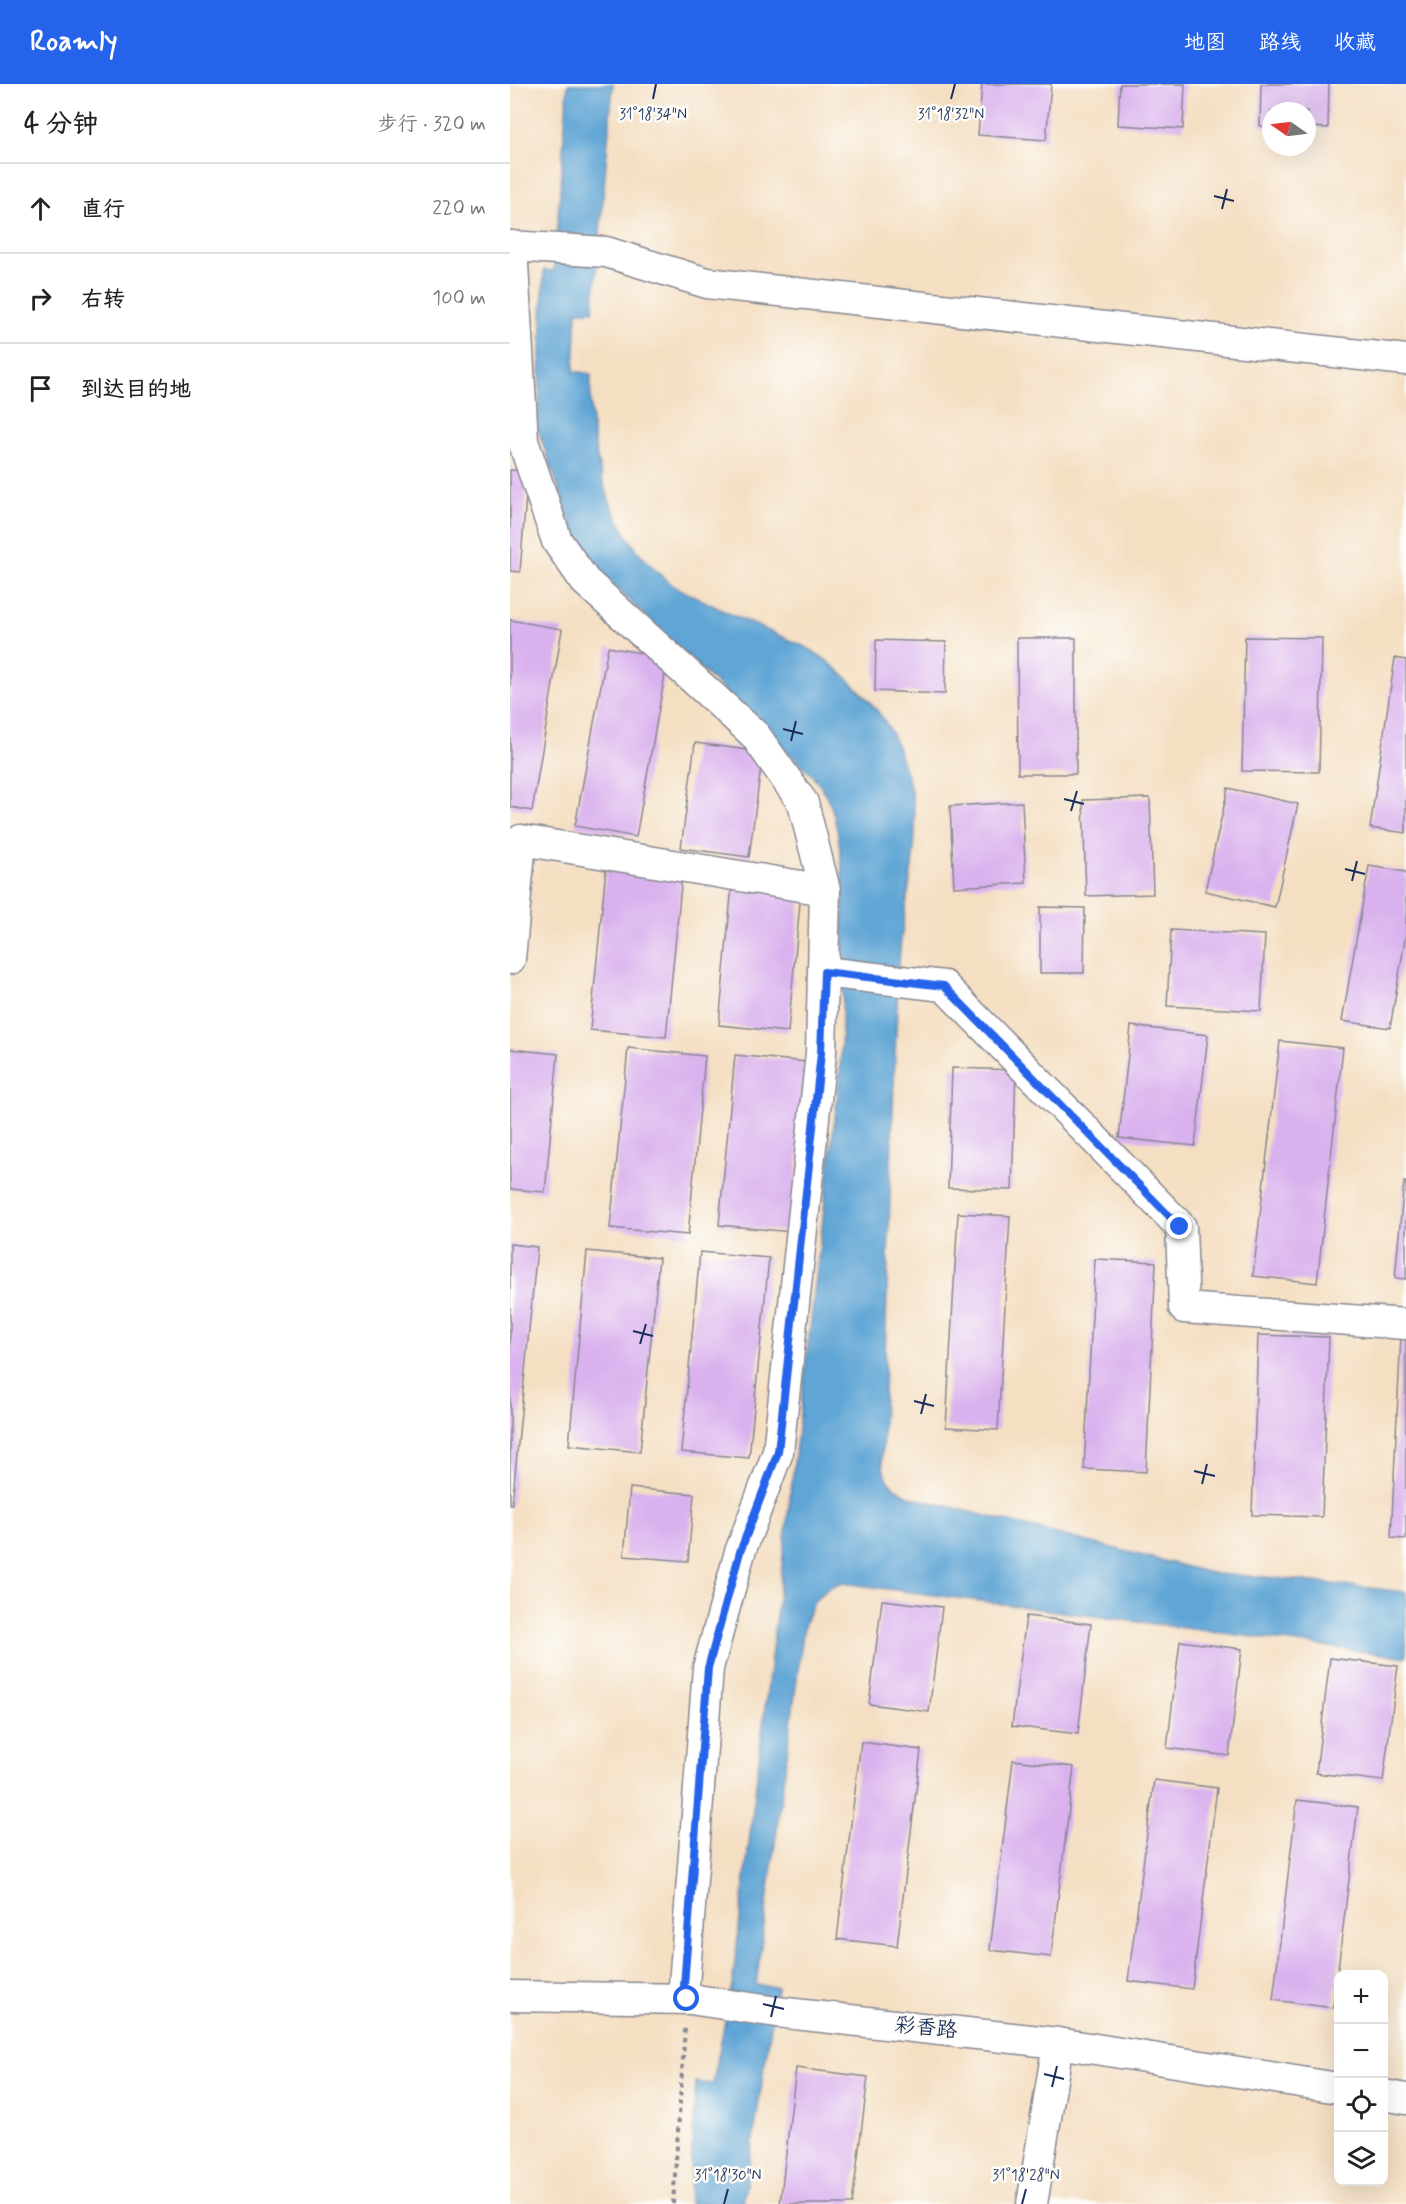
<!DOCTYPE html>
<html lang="zh">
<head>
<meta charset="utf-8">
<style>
  body { margin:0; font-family:Mynerve,"LXGW WenKai TC",sans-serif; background:#f6f6f6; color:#222 }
  .controls { position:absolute; right:18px; bottom:18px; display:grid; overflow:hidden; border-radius:12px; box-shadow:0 6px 24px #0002 }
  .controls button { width:54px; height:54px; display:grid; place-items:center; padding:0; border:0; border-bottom:2px solid #e0e0e0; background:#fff; color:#222; font:30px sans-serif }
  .compass { position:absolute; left:752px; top:18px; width:54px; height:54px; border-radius:50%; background:#fff; box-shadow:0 6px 24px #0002; rotate:284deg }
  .stop { position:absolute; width:18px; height:18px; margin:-14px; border:4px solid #2563eb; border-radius:50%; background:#fff }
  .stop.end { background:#2563eb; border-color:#fff; box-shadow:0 2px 6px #0008 }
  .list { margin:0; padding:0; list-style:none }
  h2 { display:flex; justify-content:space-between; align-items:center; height:78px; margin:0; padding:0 24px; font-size:26px }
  h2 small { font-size:20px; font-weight:400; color:#767676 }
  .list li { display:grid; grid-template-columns:39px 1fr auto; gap:18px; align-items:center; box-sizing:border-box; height:90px; padding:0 24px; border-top:2px solid #e0e0e0 }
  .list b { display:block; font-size:22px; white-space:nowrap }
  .list em { font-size:20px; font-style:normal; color:#767676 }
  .icon { flex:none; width:33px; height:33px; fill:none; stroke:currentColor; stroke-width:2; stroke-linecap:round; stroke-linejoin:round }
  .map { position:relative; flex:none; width:896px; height:2120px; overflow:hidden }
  header { display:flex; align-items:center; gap:36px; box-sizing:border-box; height:84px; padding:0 30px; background:#2563eb; color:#fff }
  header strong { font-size:28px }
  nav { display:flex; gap:33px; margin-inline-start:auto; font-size:21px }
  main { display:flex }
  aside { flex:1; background:#fff }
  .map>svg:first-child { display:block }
  .water { fill:#5fa5d5; stroke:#3d6a9a; stroke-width:1.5 }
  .building { fill:#d9b1ee }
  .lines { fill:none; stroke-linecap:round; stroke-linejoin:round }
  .minor-casing { stroke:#888790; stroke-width:33 }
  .path { stroke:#888790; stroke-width:4; stroke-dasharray:4.5 4.5; stroke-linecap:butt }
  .minor { stroke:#fff; stroke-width:30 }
  .route { stroke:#2563eb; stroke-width:8 }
  .ticks { fill:none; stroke:#1b2f5e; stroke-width:2 }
  .labels { text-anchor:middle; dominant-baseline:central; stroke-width:5; stroke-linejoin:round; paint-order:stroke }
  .street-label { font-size:21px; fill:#1b2f5e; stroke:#fdfcf7 }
  .ticks-label { font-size:15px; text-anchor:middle; fill:#1b2f5e; stroke:#fdfcf7; stroke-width:5; stroke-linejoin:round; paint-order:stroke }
</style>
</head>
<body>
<header>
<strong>Roamly</strong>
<nav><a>地图</a><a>路线</a><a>收藏</a></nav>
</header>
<main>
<aside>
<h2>4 分钟<small>步行 · 320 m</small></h2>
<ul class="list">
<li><svg class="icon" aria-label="ahead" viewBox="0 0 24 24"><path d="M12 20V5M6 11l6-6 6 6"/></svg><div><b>直行</b></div><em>220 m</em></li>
<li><svg class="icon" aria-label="right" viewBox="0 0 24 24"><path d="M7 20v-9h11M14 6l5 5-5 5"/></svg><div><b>右转</b></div><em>100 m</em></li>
<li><svg class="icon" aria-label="arrive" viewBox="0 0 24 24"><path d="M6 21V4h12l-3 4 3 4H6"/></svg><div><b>到达目的地</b></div></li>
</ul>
</aside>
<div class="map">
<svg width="896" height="2120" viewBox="0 0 896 2120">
  <rect width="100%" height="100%" fill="#fdfcf7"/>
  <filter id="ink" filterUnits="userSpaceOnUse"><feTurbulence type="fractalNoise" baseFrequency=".0167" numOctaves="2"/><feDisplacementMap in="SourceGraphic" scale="12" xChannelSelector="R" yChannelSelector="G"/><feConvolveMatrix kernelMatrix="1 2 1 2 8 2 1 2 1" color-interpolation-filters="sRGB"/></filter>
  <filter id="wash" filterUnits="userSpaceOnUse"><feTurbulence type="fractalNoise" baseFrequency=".008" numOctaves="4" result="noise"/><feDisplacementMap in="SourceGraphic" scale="24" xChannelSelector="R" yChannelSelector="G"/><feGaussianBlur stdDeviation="1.35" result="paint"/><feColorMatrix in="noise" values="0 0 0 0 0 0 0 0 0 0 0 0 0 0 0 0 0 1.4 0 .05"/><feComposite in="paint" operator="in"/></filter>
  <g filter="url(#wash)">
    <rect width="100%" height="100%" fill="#f4dfc3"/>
    <path class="water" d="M58,0H103L83,227H67L64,287L81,290C78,368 96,452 163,501C173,508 186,512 196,518C228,535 260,547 293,562C321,575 367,620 381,648C386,659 390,671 394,683C420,751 392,810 389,879C381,1045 377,1211 372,1377C374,1397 383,1404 401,1413L705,1490L756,1493L896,1508V1573L333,1499C310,1505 301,1519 294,1542L246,1901L267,1903L233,2120H179L186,1998L203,2000L223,1895L329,999C333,951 333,903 333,855C333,812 335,765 321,722C317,710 310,701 302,691L73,472L28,346L34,186L44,187Z"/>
    <g id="blocks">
      <path class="building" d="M472,0H541L536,56L468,51Z
        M610,0H675L673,45L608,41Z
        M751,0H819L818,44L797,43V27H761V43L750,42Z
        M0,386L18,387L10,488L0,487Z
        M0,536L52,545L22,727L0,723Z
        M735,553L812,554L809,688L732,687Z
        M507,554H566V690H508Z
        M366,556L436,558L435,610L365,607Z
        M98,563L158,574L126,753L65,742Z
        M885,574L896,576V749L860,744Z
        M185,659L253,668L239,773L171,764Z
        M718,704L788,720L765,823L695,807Z
        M640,714L643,810L576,812L573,716Z
        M512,718L516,799L444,803L440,722Z
        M859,782L896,788V850L880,944L832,937Z
        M96,784L172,791L156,953L80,946Z
        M222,801L291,808L278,948L209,941Z
        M530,823L575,824L574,889H530Z
        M661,846L755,851L751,927L657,922Z
        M621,942L698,951L685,1062L609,1054Z
        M770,957L833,964L807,1199L743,1192Z
        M118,964L195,972L178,1151L100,1144Z
        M0,965L48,970L35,1108L0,1105Z
        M225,971L297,978L281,1148L209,1141Z
        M442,984L506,986L502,1106L438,1104Z
        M894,1098H896V1195L885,1194Z
        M448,1129L500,1132L488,1346L436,1343Z
        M0,1160L27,1163L2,1421H0Z
        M77,1167L149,1174L130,1368L59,1361Z
        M190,1168L259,1174L239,1374L171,1368Z
        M585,1175L646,1178L636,1388L574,1385Z
        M891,1250H896V1455L881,1454Z
        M748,1251L819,1253L812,1433L742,1431Z
        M120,1404L184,1410L178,1477L114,1472Z
        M372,1516L432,1523L419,1628L359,1620Z
        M516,1532L581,1540L568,1650L502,1642Z
        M670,1557L732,1565L719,1672L657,1664Z
        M820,1574L888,1582L873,1697L806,1689Z
        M351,1658L411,1666L387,1862L327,1855Z
        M503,1676L564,1683L541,1873L480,1866Z
        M644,1696L707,1704L682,1905L618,1897Z
        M787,1716L848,1723L823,1924L763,1916Z
        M286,1984L358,1993L342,2120H270Z"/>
    </g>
  </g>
  <g filter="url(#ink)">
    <use href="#blocks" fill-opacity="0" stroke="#888790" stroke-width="1.5"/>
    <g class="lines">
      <g class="minor-casing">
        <path id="minor" d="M0,162L96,168L197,199L896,276
          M2,162L13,357L47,457L75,497L245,651L293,719L315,806L311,969L268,1368L230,1468L198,1584L173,1915
          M0,875L11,756L315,806
          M314,888L434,902L671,1143L674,1224L896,1240
          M0,1912L180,1915L267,1928L548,1959L828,2004
          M874,2011L896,2015
          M522,2120L548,1959"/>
      </g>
      <path class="path" d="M163,2120L175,1944"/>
      <use href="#minor" class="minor"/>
    </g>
  </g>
  <g class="lines" filter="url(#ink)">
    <path class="route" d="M177,1915H173L198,1584L230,1468L268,1368L311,969L314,888L434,902L670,1143"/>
  </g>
  <path class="ticks" d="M143,15L146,0M441,15L445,0M704,112L724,117M712,125L717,105M273,645L293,650M281,657L286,637M554,715L574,720M561,727L567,707M835,785L855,790M842,797L847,777M123,1247L143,1252M130,1260L136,1240M404,1317L424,1322M411,1330L416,1310M684,1387L705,1392M692,1400L697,1380M253,1920L274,1925M261,1933L266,1912M534,1990L554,1995M542,2003L547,1982M214,2120L218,2105M512,2120L516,2105"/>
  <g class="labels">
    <g class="street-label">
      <text transform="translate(416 1944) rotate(6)">彩香路</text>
    </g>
  </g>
  <g class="ticks-label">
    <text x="143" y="35">31°18'34"N</text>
    <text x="441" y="35">31°18'32"N</text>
    <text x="218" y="2096">31°18'30"N</text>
    <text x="516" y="2096">31°18'28"N</text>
  </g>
</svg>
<div class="controls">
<button>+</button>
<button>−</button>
<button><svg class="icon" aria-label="locate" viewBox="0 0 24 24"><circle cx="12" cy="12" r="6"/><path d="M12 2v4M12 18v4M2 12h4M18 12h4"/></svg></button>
<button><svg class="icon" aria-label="layers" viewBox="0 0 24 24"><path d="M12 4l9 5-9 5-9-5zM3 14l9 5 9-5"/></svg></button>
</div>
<svg class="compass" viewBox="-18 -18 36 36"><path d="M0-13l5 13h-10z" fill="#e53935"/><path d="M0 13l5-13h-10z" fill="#767676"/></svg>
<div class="stop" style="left:177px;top:1915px"></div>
<div class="stop end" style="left:670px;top:1143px"></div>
</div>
</main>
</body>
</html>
